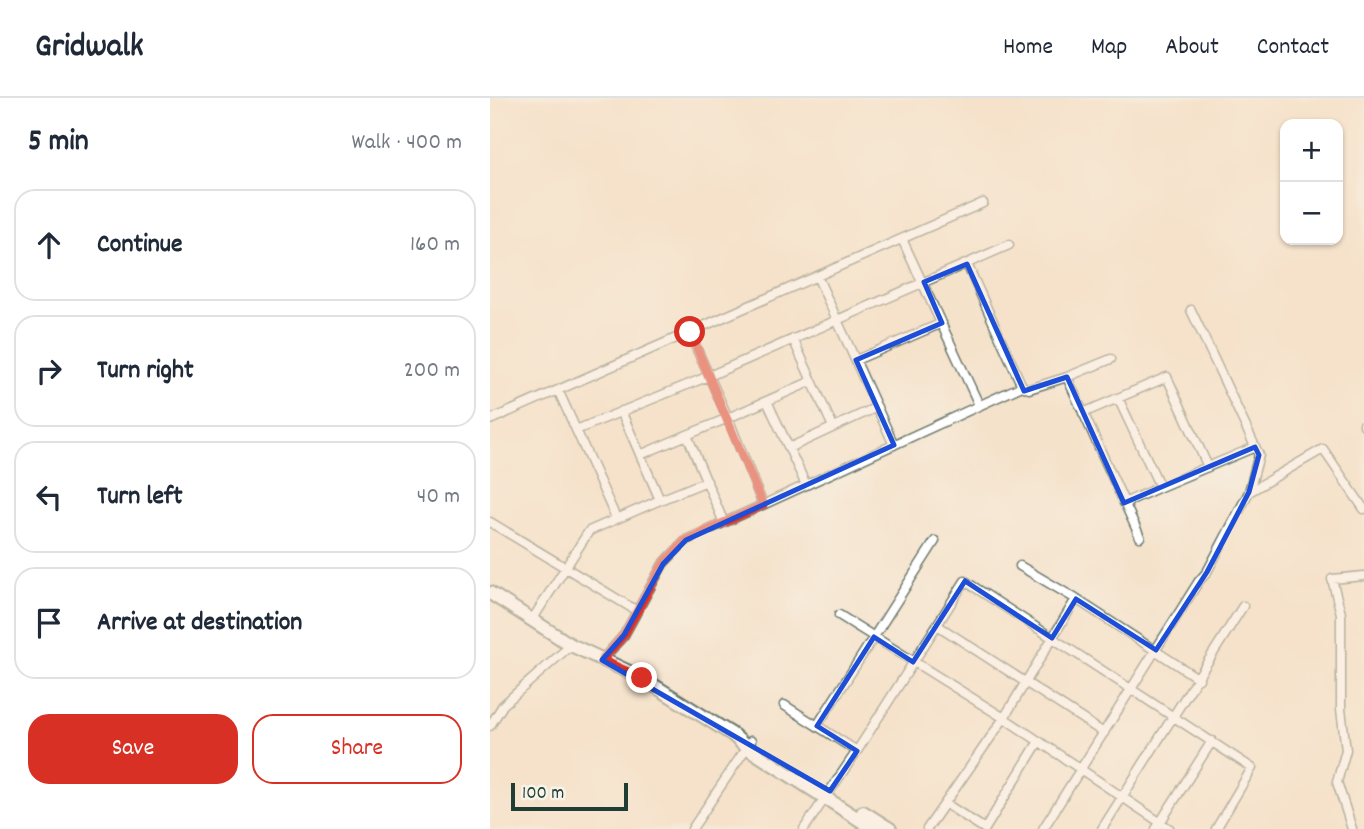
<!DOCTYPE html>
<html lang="en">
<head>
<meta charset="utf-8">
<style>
  body { margin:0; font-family:Dekko,sans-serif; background:#f6f6f7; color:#1f2937 }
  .controls { position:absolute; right:21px; top:21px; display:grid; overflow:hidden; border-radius:14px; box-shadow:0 2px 5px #0004 }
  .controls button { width:63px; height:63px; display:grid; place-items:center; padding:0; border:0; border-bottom:2px solid #e0e1e3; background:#fff; color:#1f2937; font:35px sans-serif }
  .scale { position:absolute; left:21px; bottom:18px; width:117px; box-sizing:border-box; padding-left:7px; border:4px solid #1f3d34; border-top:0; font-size:19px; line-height:24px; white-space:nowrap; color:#1f3d34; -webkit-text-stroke:5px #f7f3e8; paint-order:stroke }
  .stop { position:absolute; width:21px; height:21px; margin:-16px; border:5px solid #d93025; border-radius:50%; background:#fff }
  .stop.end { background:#d93025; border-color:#fff; box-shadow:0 2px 7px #0008 }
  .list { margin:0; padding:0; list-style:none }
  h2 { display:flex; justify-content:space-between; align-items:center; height:91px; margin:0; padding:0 28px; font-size:30px }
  h2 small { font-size:23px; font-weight:400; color:#747a83 }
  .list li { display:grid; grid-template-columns:46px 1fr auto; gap:21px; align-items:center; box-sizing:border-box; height:112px; margin:0 14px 14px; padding:0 14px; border:2px solid #e0e1e3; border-radius:21px }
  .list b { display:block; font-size:26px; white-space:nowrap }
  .list em { font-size:23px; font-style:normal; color:#747a83 }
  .actions { display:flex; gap:14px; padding:21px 28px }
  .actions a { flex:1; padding:16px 0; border:2px solid #d93025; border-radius:21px; text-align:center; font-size:24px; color:#d93025 }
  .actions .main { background:#d93025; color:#fff }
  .icon { flex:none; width:38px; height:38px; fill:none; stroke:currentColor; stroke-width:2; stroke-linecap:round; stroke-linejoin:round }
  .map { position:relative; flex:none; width:874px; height:731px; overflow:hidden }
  header { display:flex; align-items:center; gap:42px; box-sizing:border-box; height:98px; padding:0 35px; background:#fff; border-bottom:2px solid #e0e1e3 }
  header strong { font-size:33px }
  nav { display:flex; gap:38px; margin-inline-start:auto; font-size:24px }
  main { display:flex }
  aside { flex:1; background:#fff }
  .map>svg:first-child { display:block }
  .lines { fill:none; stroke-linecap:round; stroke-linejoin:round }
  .street-casing { stroke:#6a7769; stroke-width:11 }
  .secondary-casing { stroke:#6a7769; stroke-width:16 }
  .street { stroke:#fff; stroke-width:8 }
  .secondary { stroke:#fff; stroke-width:12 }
  .route { stroke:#d93025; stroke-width:9 }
  .marked { fill:none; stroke:#1d4ed8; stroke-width:5; stroke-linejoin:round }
</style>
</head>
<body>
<header>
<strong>Gridwalk</strong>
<nav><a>Home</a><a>Map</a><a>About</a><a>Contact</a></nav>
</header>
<main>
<aside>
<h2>5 min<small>Walk · 400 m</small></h2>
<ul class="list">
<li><svg class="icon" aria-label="ahead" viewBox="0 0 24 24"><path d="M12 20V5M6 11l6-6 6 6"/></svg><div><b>Continue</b></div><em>160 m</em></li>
<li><svg class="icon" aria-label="right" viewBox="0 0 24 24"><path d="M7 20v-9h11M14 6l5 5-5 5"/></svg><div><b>Turn right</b></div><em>200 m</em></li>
<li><svg class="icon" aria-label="left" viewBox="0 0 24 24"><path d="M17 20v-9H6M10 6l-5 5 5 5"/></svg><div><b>Turn left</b></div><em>40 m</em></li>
<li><svg class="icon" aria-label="arrive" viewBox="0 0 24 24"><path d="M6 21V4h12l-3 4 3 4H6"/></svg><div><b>Arrive at destination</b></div></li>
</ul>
<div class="actions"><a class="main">Save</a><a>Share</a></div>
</aside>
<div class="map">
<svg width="874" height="731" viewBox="0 0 874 731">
  <rect width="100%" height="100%" fill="#f7f3e8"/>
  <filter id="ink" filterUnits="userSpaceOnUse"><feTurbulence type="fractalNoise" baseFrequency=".0143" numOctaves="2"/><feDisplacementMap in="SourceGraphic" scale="14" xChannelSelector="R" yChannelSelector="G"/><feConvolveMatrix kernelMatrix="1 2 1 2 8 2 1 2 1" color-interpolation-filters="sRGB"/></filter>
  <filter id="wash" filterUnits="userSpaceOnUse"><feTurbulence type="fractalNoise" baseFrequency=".00686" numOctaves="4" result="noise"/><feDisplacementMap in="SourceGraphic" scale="28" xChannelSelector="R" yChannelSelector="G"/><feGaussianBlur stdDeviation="1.57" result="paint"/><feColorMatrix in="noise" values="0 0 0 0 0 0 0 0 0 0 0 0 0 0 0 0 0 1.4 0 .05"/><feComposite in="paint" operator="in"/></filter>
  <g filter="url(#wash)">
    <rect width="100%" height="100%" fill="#f5e2cb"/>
  </g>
  <g filter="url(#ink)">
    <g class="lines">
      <g class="street-casing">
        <path id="street" d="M412,141L489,307
          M477,166L532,288
          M327,178L404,347
          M199,234L219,278L519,147
          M366,262L452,225
          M577,279L650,439
          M322,283L343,329
          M68,292L126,420
          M628,300L670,389L634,405
          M277,303L316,387
          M131,313L170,402L217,383
          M593,315L677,279L718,369
          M0,322L493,105
          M874,326V327
          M86,332L219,278L238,320L322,283L303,241
          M299,350L387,309
          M150,357L197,337
          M670,389L765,349
          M759,394L833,351L874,411
          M0,424L147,513
          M234,425L197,337L238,320L273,407
          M530,468L586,501L709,581
          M349,517L514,620L586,501
          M42,522L99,433L170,402
          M447,527L614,635
          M112,562L134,537L173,466L196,442L532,288L539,291L577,279L621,261
          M294,607L367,653
          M0,628L13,607L81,547
          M327,628L445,443
          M456,706L495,731
          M202,731L261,643
          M314,731L367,653L475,483L762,670L726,731
          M437,731L514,620L680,731
          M495,731L549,643
          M553,731L709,483L717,474L759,394L769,357L701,212
          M612,731L753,508
          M666,731L722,643
          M862,731L847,684L856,652L851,611V516L842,481L874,478"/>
      </g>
      <g class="secondary-casing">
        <path id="secondary" d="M0,495L81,547L152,580L243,637L256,649L384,731
          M373,714L400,731"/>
      </g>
      <use href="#street" class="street"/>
      <use href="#secondary" class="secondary"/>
    </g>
  </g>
  <g class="lines" filter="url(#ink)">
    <path class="route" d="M152,580L112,562L134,537L173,466L196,442L273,407L200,234"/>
  </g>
  <path d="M0 0H874V731H0ZM477,166L534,293L577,279L634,405L765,349L769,357L759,394L717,474L666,552L586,501L562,540L475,483L423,564L384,539L327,628L367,653L340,693L112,562L134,537L173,466L196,442L404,347L366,262L452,225L434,184Z" fill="#f5e2cb" fill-opacity=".55" fill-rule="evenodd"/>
  <path class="marked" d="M477,166L534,293L577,279L634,405L765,349L769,357L759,394L717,474L666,552L586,501L562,540L475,483L423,564L384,539L327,628L367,653L340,693L112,562L134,537L173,466L196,442L404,347L366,262L452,225L434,184Z"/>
</svg>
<div class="controls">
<button>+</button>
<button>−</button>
</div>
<div class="scale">100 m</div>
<div class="stop" style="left:200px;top:234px"></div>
<div class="stop end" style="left:152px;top:580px"></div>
</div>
</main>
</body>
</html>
